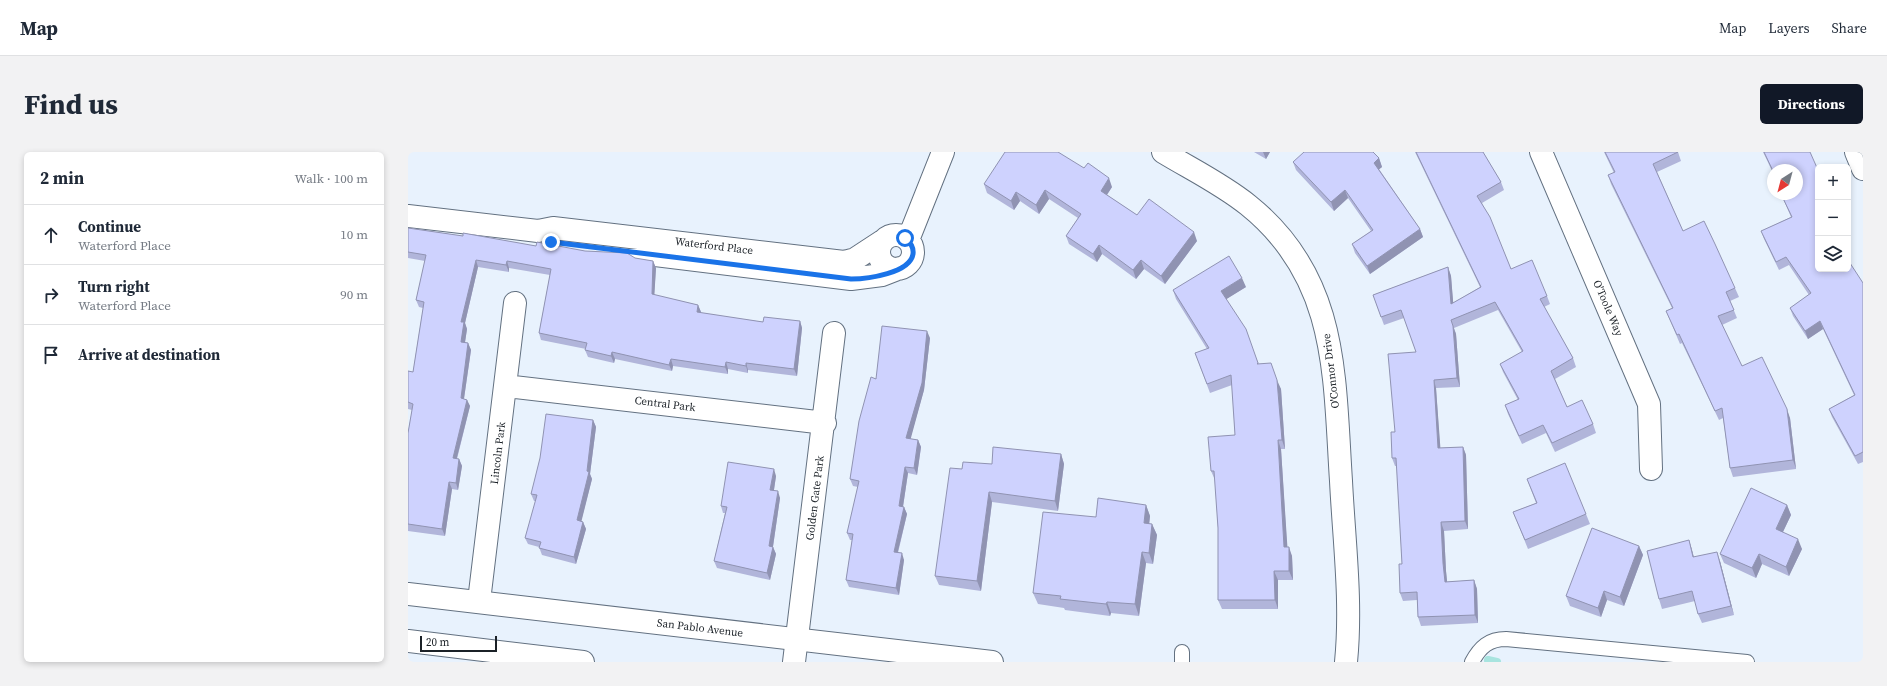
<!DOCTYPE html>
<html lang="en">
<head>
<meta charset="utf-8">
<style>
  body { margin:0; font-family:"Source Serif 4",serif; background:#f2f2f3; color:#1f2937 }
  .controls { position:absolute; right:12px; top:12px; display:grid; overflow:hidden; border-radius:6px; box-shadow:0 2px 6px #0003 }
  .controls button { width:36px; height:36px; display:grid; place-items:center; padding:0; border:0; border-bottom:1px solid #e0e1e3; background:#fff; color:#1f2937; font:20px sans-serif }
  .compass { position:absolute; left:1359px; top:12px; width:36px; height:36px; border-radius:50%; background:#fff; box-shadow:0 2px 6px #0003; rotate:216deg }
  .scale { position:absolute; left:12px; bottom:10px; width:77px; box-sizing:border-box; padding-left:4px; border:2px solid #1b2127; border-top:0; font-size:11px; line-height:14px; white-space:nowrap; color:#1b2127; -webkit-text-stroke:3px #fff; paint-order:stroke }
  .stop { position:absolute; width:12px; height:12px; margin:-9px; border:3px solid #1a73e8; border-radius:50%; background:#fff }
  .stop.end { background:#1a73e8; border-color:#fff; box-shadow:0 1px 4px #0008 }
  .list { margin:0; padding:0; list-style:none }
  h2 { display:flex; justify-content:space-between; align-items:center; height:52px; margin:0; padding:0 16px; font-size:17px }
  h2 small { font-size:13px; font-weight:400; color:#747a83 }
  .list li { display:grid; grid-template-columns:26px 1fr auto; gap:12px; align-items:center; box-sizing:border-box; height:60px; padding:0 16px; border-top:1px solid #e0e1e3 }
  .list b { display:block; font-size:15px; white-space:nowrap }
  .list p { margin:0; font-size:13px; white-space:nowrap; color:#747a83 }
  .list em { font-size:13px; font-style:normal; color:#747a83 }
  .icon { flex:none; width:22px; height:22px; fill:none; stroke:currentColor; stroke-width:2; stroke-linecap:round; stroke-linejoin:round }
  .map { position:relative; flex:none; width:1455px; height:510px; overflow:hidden; border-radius:6px }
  header { display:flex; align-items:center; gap:24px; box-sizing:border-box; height:56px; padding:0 20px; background:#fff; border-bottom:1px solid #e0e1e3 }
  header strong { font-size:19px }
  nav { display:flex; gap:22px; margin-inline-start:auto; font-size:14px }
  .intro { display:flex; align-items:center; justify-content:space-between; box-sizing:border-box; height:96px; padding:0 24px }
  h1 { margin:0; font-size:28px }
  .button { padding:10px 18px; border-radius:6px; background:#111827; color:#fff; font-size:14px; font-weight:700 }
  main { display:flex; gap:24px; padding:0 24px }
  aside { flex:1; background:#fff; border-radius:6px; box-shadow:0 2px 6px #0003 }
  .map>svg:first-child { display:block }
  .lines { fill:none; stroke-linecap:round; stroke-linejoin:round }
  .stream { stroke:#a8e4df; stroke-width:8 }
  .lane-casing { stroke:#637181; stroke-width:16 }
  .street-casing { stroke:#637181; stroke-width:24 }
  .primary-casing { stroke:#637181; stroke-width:24 }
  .lane { stroke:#fff; stroke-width:14 }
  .street { stroke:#fff; stroke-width:22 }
  .primary { stroke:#fff; stroke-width:22 }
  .wall { fill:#b1b5da }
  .shaded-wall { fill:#9093b2 }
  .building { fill:#ced2fe; stroke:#9093b2 }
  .route { stroke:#1a73e8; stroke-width:5 }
  .labels { text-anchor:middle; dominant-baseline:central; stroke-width:4; stroke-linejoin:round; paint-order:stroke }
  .street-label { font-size:11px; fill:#1b2127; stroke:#fff }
</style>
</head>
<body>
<header>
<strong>Map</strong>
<nav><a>Map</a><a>Layers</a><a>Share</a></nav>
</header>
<div class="intro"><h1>Find us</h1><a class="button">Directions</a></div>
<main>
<aside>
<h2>2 min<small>Walk · 100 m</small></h2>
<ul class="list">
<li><svg class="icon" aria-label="ahead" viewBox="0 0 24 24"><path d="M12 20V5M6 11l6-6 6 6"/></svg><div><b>Continue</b><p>Waterford Place</p></div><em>10 m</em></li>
<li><svg class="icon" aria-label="right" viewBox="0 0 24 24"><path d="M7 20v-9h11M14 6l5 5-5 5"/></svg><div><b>Turn right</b><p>Waterford Place</p></div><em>90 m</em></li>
<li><svg class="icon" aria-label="arrive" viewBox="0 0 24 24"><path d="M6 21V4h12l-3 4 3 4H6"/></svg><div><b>Arrive at destination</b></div></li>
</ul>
</aside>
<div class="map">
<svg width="1455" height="510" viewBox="0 0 1455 510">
  <rect width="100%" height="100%" fill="#e8f2fd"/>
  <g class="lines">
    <path class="stream" d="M1080,508L1089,510"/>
    <g class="lane-casing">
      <path id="lane" d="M774,500V510
        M1064,510C1072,495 1081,487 1098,487L1339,510"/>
    </g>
    <g class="street-casing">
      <path id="street" d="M755,0C783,17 814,32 840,53C931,126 926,224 933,329C936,389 944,450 938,510
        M1133,0L1241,252L1243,317
        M1448,0L1455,17
        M0,64L130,79L145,76L436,110L447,107L476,88
        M471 100a17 17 0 1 1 34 0a17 17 0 1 1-34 0Z
        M500,88L535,0
        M231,101L443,127L474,123L492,116
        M98,234L417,271
        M71,449L107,151
        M386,510L426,181"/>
    </g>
    <g class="primary-casing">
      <path id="primary" d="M0,442L584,510
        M0,489L175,510"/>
    </g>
    <use href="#lane" class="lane"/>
    <use href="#street" class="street"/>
    <use href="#primary" class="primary"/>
  </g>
  <path class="wall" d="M846,0H862L858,7Z
    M1007,0H1075L1093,30L1096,38L1074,51L1103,117L1139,144L1142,152L1136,155L1165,206L1168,215L1147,227L1159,255L1185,272L1188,281L1147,300L1138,281L1114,292L1100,262L1097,253L1110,248L1095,220L1092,212L1114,200L1090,158L1046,176L1048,182L1052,235L1028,236L1032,296L1055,295L1058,303L1060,377L1036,379L1038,419L1039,430L1066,428L1069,437L1070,471L1013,474L1010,465L1009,448L995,449L992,441L994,412L989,314H987L984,306L987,280L1008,200L996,166L976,173L965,143L1040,115L1043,124L1045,151L1072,135Z
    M1196,0H1270L1273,9L1249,20L1275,79L1327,136L1331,145L1322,149L1329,166L1314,173L1334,214L1382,266L1388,317L1325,325L1322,316L1315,266L1311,268L1274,191L1272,192L1258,159L1264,156L1203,32L1200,23L1206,21Z
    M1355,0H1402L1410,117L1455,131V310L1450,312L1424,265L1421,257L1446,243L1415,177L1400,187L1385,164L1382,156L1401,143L1381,113L1371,118L1356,87L1353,79L1383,65L1373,42H1389L1365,18V21Z
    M971,6L974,15L971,17L1012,77L1015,85L962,122L947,101L944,92L963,79L940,46L926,59L888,18L885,10Z
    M576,32L704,35L699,43L729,63L789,89L757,132L736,117L728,127L694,102L689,110L661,92L658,84L670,66L641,47L631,62L612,49L606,58L579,41Z
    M0,76L55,84L128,94L177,99L245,109L248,116L246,143L290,153L293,160V161L355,170L392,169L394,176L389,224L340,218V221L320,217V222L265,214L264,219L207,207L206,211L180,205L177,198L178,197L133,188L131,181L142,123L101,116V120L70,115L57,171L59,177L57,190L60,191L63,198L56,247L59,248L62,254L49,307H51L54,314L50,338L44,337L37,384L0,379V281L4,258L0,257V219L5,220L15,156L11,155L8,148L17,109L0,106Z
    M838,135L818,147L851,212L873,237L877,297H873L879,395L884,404L885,428H870V457H814L810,448V376L807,328L803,319L827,283L824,233L802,241L787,201L799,197L768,147L765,138Z
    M522,186L516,238L502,287L510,288L513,295L509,323L500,321L495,355H496L499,362L490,401L496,408L491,443L441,435L438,428L444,388H442L439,381L450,335L445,334L442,327L468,227Z
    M185,268L188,275L182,322L184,327L173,369L175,370L178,377L168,412L134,403L131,395L120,392L117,386L128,349H126L123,342Z
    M653,302L656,312L650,359L584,350L573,439L531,433L527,424L554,317Z
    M368,324L366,338L372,346L365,395L368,402L362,428L309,416L306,409L317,361H315L313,354Z
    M1119,327L1178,362L1182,372L1120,397L1105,360L1128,351Z
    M738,353L742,364L741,372H744L749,383L745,412L738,411L731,464L703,461L702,464L657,458L656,456L630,452L625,441L688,365Z
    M1379,353L1383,363L1375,380L1394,397L1381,424L1354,412L1348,426L1316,411L1312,402Z
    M1281,388L1286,405L1312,409L1326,463L1294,471L1290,462L1287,449L1254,457L1251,447Z
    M1231,394L1235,403L1216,454L1199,448L1193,465L1162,454L1158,444Z"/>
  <path class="shaded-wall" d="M855,0H862L858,7Z
    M971,6L974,15L969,19L966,11Z
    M701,26L704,35L696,47L693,39Z
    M637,38L641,47L631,62L628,53Z
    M937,38L940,46L926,59L923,50Z
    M608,40L612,49L606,58L603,49Z
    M1012,77L1015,85L962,122L959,114Z
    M786,80L789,89L757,132L753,124Z
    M691,93L694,102L689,110L685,102Z
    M68,108L70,115L57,171L59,177L56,197L53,190V170Z
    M733,108L736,117L728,127L725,118Z
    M99,109L101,116V120L98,113Z
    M245,109L248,116L246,149L244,142Z
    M1040,115L1043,124L1046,160L1043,152Z
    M834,126L838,135L817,148L813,139Z
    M290,153L293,160L291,167L289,160Z
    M392,169L394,176L389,224L386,217Z
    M1412,169L1415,177L1400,187L1397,179Z
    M1045,174L1048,182L1052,235L1049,226Z
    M519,179L522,186L516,238L501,293L498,286Z
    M60,191L63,198L55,253L53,246Z
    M204,200L207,207L206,211L203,204Z
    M263,207L265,214L264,219L261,213Z
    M318,210L320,217V222L317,215Z
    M338,211L340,218V221L338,214Z
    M869,228L873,237L877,297L874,288Z
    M1026,228L1028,236L1033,304L1030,296Z
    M59,248L62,254L47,313L45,306Z
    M1379,257L1382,266L1388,317L1385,308Z
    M185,268L188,275L182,322L184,327L172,375L169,368L179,319Z
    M510,288L513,295L509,323L506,316Z
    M870,288L873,297L880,404L876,395Z
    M1055,295L1058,303L1060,377L1057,369Z
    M653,302L656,312L650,359L647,349Z
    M51,307L54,314L50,338L48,331Z
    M497,315L500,321L494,361L491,354Z
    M366,317L368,324L365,344L362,338Z
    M41,330L44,337L37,384L34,377Z
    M370,339L372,346L364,401L365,395L368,402L362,428L359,421L361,394Z
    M581,340L584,350L573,439L569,429Z
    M738,353L742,364L740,383L736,371Z
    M1379,353L1383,363L1372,386L1368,377Z
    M496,355L499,362L488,407L486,400Z
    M175,370L178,377L168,412L166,405Z
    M1033,370L1036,379L1038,419L1040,438L1037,430L1035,411Z
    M744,372L749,383L745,412L741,401Z
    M1390,387L1394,397L1381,424L1378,415Z
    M1281,388L1284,398L1288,415L1285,405Z
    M1231,394L1235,403L1216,454L1212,445Z
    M881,395L884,404L885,428L881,419Z
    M734,400L738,411L731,464L727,452Z
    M1309,400L1312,409L1326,463L1323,454Z
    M494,401L496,408L491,443L488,436Z
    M1351,402L1354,412L1348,426L1344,416Z
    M866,419L870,428V457L867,448Z
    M1066,428L1069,437L1070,471L1067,463Z
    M1196,439L1199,448L1193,465L1190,456Z
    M699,450L703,461L702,464L698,452Z"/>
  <path class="building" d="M597,0H650L676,16L680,11L701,26L693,39L729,63L741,47L786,80L753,124L733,108L725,118L691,93L685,102L658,84L673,62L637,38L628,53L608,40L603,49L576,32Z
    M896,0H965L971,6L966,11L1012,77L959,114L944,92L965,78L937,38L923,50L885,10Z
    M1008,0H1075L1093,30L1069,44L1082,65L1103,117L1124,108L1139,144L1132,147L1165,206L1143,219L1159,255L1174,248L1185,272L1144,291L1135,273L1111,284L1097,253L1111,247L1092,212L1115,199L1087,150L1043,168L1045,174L1049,226L1026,228L1030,296L1055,295L1057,369L1033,370L1035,411L1037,430L1066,428L1067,463L1010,465L1009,440L992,441L991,412H994L988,306H984L983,280H987L980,202L1008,200L993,158L973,165L965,143L1040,115L1043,152L1073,135Z
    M1197,0H1270L1245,12L1275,79L1296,69L1307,92L1327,136L1318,140L1326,158L1310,164L1334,214L1354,205L1379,257L1385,308L1322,316L1314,256L1307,259L1271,182L1269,183L1258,159L1265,156L1200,23L1207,20Z
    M1356,0H1402L1410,18V117H1440V108L1455,131V300L1447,304L1421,257L1447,243L1412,169L1397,179L1382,156L1403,141L1378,105L1368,110L1353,79L1384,65L1373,42H1389V18H1365V19Z
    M0,76L55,84V81L128,94L129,90L177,99L219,101L227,106L245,109L244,142L290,153L289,160L355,170L356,165L392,169L386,217L338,211V214L318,210L317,215L263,207L261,213L204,200L203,204L177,198L179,191L131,181L143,117L99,109L98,113L68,108L53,170H56L53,190L60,191L53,246L59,248L45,306L51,307L48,331L41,330L34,377L0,372V281L5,252L0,250V219L5,220L16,150L8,148L18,103L0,100Z
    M821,104L834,126L813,139L838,177L850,211L849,212L863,211L869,228L874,288H870L876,395H881V419H866L867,448H810V376L806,319H803L800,285L827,283L823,223L799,232L787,201L801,196L765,138Z
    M474,174L519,179L514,231L498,286L510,288L506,316L497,315L491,354L496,355L486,400L494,401L488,436L438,428L445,382L439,381L451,329L442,327L451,269L463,225L468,227Z
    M138,262L185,268L179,319L181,320L169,368L175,370L166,405L131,396L133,390L117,386L129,343L123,342L132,306Z
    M585,295L653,302L647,349L581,340L569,429L527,424L542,316L554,317L555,310L584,312Z
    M320,310L366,317L362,338L370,339L361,394L365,395L359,421L306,409L319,355L313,354Z
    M1157,311L1178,362L1117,388L1105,360L1129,351L1119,327Z
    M1343,336L1379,353L1368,377L1390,387L1378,415L1351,402L1344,416L1312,402Z
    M690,346L738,353L736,371L744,372L741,401L734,400L727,452L699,450L698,452L652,447L653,444L625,441L635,360L688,365Z
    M1184,376L1231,394L1212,445L1196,439L1190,456L1158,444Z
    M1281,388L1285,405L1309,400L1323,454L1290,462L1284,439L1251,447L1239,399Z"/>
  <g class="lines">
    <path class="route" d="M143,90L443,127C460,127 502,121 505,102C506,95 502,90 497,86"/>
  </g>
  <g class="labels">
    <g class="street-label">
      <text transform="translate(306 94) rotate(7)">Waterford Place</text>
      <text transform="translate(1200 156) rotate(67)">O'Toole Way</text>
      <text transform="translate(923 219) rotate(-97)">O'Connor Drive</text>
      <text transform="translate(257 252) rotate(7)">Central Park</text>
      <text transform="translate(90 301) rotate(-83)">Lincoln Park</text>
      <text transform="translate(407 346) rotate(-83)">Golden Gate Park</text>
      <text transform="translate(292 476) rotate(7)">San Pablo Avenue</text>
    </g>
  </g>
</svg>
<div class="controls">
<button>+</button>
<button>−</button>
<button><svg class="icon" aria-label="layers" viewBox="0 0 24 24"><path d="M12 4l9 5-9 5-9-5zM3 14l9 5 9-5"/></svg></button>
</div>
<svg class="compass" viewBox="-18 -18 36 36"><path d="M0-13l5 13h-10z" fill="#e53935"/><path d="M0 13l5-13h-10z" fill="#747a83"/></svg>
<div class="scale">20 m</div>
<div class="stop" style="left:497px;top:86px"></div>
<div class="stop end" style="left:143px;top:90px"></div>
</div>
</main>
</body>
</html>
